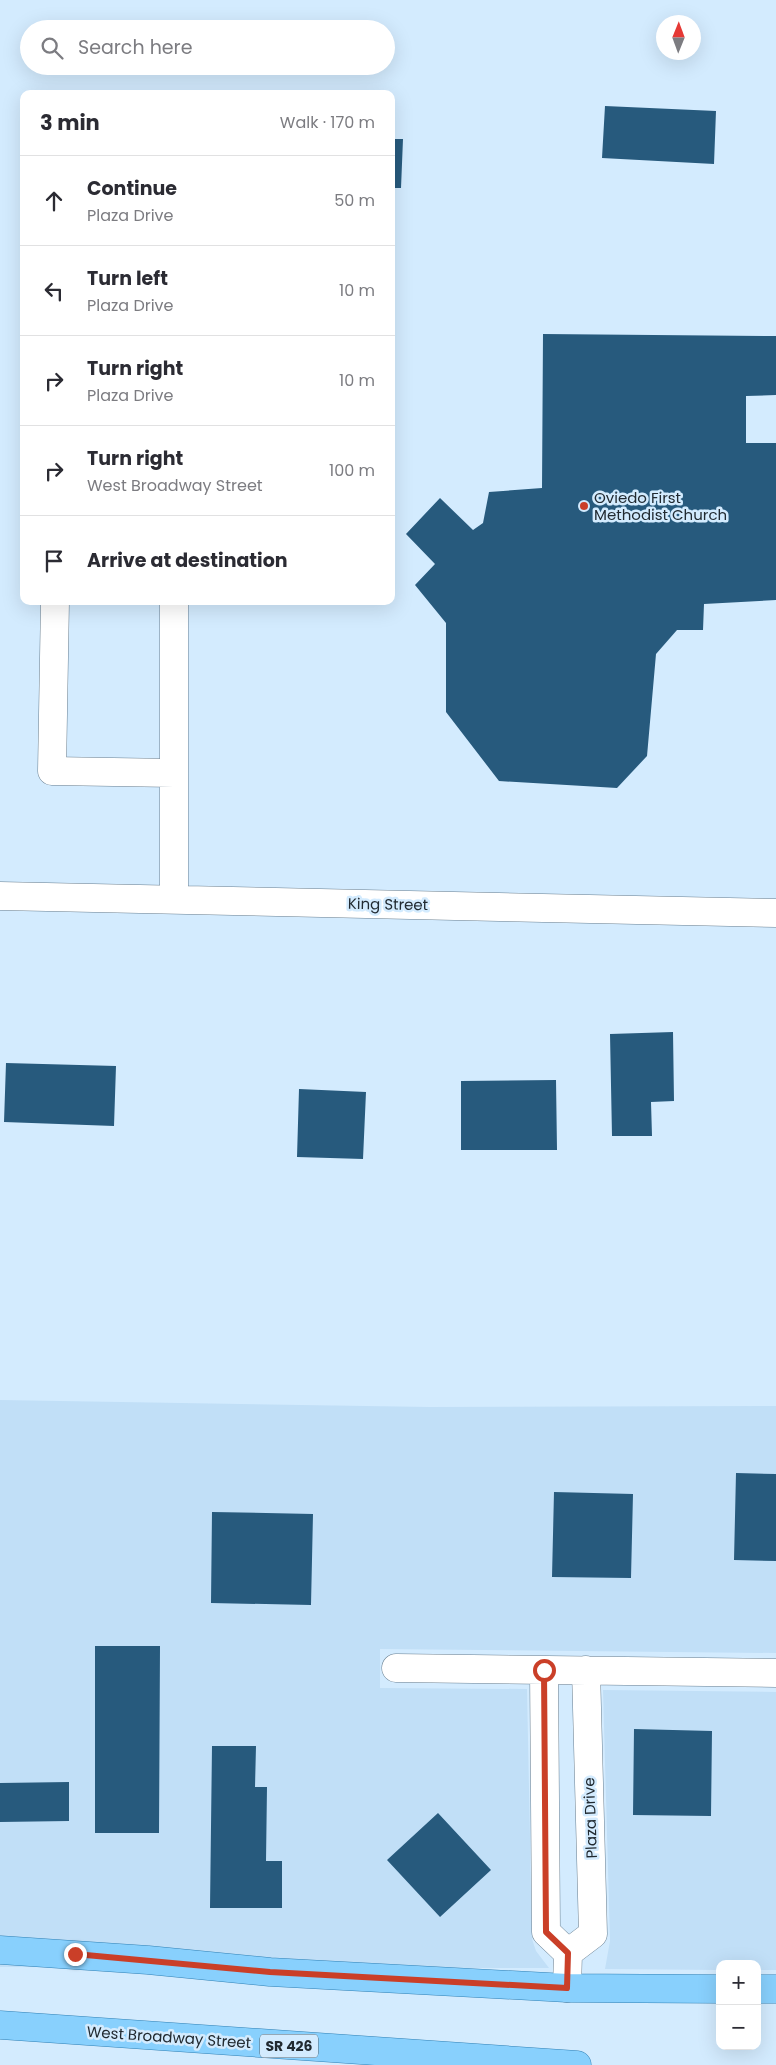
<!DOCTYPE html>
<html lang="en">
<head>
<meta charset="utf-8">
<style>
  body { margin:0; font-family:Poppins,sans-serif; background:#f2f2f3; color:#2b2b33 }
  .controls { position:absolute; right:15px; bottom:15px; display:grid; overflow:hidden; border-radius:10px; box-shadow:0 5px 20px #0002 }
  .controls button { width:45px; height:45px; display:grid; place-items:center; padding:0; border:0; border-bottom:1px solid #e1e1e2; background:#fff; color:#2b2b33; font:25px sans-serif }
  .compass { position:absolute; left:656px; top:15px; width:45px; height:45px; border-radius:50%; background:#fff; box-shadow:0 5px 20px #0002; rotate:1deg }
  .stop { position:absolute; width:15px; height:15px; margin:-11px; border:4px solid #ca3f28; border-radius:50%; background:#fff }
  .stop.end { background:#ca3f28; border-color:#fff; box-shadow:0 1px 5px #0008 }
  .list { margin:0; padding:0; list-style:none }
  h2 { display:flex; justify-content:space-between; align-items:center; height:65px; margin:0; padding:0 20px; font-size:21px }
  h2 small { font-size:16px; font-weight:400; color:#7c7c81 }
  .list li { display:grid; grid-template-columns:32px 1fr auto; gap:15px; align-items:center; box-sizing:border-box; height:90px; padding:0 20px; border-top:1px solid #e1e1e2 }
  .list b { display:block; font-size:19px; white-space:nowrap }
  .list p { margin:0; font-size:16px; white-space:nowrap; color:#7c7c81 }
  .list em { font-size:16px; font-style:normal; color:#7c7c81 }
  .icon { flex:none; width:28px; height:28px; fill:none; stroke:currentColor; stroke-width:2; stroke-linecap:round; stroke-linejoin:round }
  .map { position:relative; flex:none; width:776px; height:2065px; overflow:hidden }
  .search { position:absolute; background:#fff; box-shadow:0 5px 20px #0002; left:20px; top:20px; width:375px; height:55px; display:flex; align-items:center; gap:12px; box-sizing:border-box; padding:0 18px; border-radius:28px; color:#7c7c81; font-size:19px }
  .panel { position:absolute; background:#fff; box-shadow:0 5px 20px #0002; left:20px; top:90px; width:375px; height:515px; border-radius:10px }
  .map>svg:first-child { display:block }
  .built { fill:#c1dff7 }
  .building { fill:#275a7d }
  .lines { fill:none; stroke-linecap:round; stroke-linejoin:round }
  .minor-casing { stroke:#697f90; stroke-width:29 }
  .major-casing { stroke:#3181b5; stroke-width:29 }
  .minor { stroke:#fff; stroke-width:28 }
  .major { stroke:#88d0fd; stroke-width:28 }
  .route { stroke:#ca3f28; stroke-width:6 }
  .poi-dot { fill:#ca3f28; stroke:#d3ebfe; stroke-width:2 }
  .labels { text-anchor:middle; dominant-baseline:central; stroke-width:5; stroke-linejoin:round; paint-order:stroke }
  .shield { fill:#d3ebfe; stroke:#56646e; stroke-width:1 }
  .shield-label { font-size:14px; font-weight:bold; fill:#212a31 }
  .poi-label { font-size:15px; fill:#212a31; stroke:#d3ebfe; text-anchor:start }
  .street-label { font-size:15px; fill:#212a31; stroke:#d3ebfe }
</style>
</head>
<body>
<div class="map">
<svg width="776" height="2065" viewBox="0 0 776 2065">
  <rect width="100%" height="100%" fill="#d3ebfe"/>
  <path class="built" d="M0,1400L430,1407L776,1406V1653L380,1649V1688L527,1689L532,1939L536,1951L549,1968L0,1967Z
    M603,1690L776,1692V1970H757V1964H720V1970L605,1969L610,1941Z"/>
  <path class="building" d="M605,106L716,111L714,164L602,158Z
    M391,139H403L401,188H391Z
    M543,334L776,336V395L746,396V443H776V600L704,604L703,630H677L656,654L647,756L617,788L499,781L446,712V623L415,585L435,564L406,534L440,498L473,530L483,523L489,492L542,488Z
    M673,1032L674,1101L651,1102L652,1136H612L610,1034Z
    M6,1063L116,1066L114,1126L4,1122Z
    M556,1080L557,1150H461V1081Z
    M299,1089L366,1092L363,1159L297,1157Z
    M736,1473L776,1474V1561L734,1560Z
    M554,1492L633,1494L631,1578L552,1577Z
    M212,1512L313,1514L311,1605L211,1603Z
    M95,1646H160L159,1833H95Z
    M634,1729L712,1731L711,1816L633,1815Z
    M212,1746H256L255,1787H267L266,1861H282V1908H210Z
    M69,1782V1821L0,1822V1783Z
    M438,1813L491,1870L440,1917L387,1860Z"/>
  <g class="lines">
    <g class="minor-casing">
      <path id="minor" d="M55,601L52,771L174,773
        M0,896L776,913
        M174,899V601
        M396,1668L776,1673
        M544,1670L546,1932L568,1953
        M567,1988L568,1953L593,1934L586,1670"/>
    </g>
    <g class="major-casing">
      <path id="major" d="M0,1950L148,1960L270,1972L567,1988L720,1989
        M757,1989H776
        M0,2025L577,2065"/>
    </g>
    <use href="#minor" class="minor"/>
    <use href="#major" class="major"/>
  </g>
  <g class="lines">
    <path class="route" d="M75,1954L270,1972L567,1988L568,1953L546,1932L544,1670"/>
  </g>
  <circle class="poi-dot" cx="584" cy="506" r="5"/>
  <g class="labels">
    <rect class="shield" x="260" y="2034.5" width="58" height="23" rx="4"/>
    <g class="shield-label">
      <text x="289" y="2046">SR 426</text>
    </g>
    <g class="poi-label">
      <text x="594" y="497">Oviedo First<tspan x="594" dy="17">Methodist Church</tspan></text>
    </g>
    <g class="street-label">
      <text transform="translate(388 904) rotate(1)">King Street</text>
      <text transform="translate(590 1818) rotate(-92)">Plaza Drive</text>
      <text transform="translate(169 2037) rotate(4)">West Broadway Street</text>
    </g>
  </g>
</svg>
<div class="controls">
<button>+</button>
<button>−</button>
</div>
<svg class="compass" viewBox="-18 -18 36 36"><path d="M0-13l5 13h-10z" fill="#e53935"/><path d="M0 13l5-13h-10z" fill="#7c7c81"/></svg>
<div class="stop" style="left:544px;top:1670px"></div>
<div class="stop end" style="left:75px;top:1954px"></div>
<div class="search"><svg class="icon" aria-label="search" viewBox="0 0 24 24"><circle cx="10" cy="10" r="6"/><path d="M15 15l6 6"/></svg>Search here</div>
<section class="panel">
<h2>3 min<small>Walk · 170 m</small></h2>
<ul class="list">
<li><svg class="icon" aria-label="ahead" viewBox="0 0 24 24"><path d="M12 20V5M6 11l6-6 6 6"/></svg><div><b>Continue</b><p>Plaza Drive</p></div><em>50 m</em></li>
<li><svg class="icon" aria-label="left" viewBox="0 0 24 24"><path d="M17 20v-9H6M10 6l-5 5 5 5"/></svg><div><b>Turn left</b><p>Plaza Drive</p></div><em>10 m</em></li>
<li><svg class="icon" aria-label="right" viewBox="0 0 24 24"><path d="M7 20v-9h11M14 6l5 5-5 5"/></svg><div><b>Turn right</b><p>Plaza Drive</p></div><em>10 m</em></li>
<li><svg class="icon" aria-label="right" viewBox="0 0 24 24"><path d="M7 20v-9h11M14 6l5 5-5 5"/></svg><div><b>Turn right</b><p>West Broadway Street</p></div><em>100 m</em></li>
<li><svg class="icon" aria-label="arrive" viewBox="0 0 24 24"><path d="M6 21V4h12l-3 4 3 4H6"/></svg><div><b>Arrive at destination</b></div></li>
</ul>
</section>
</div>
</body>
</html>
